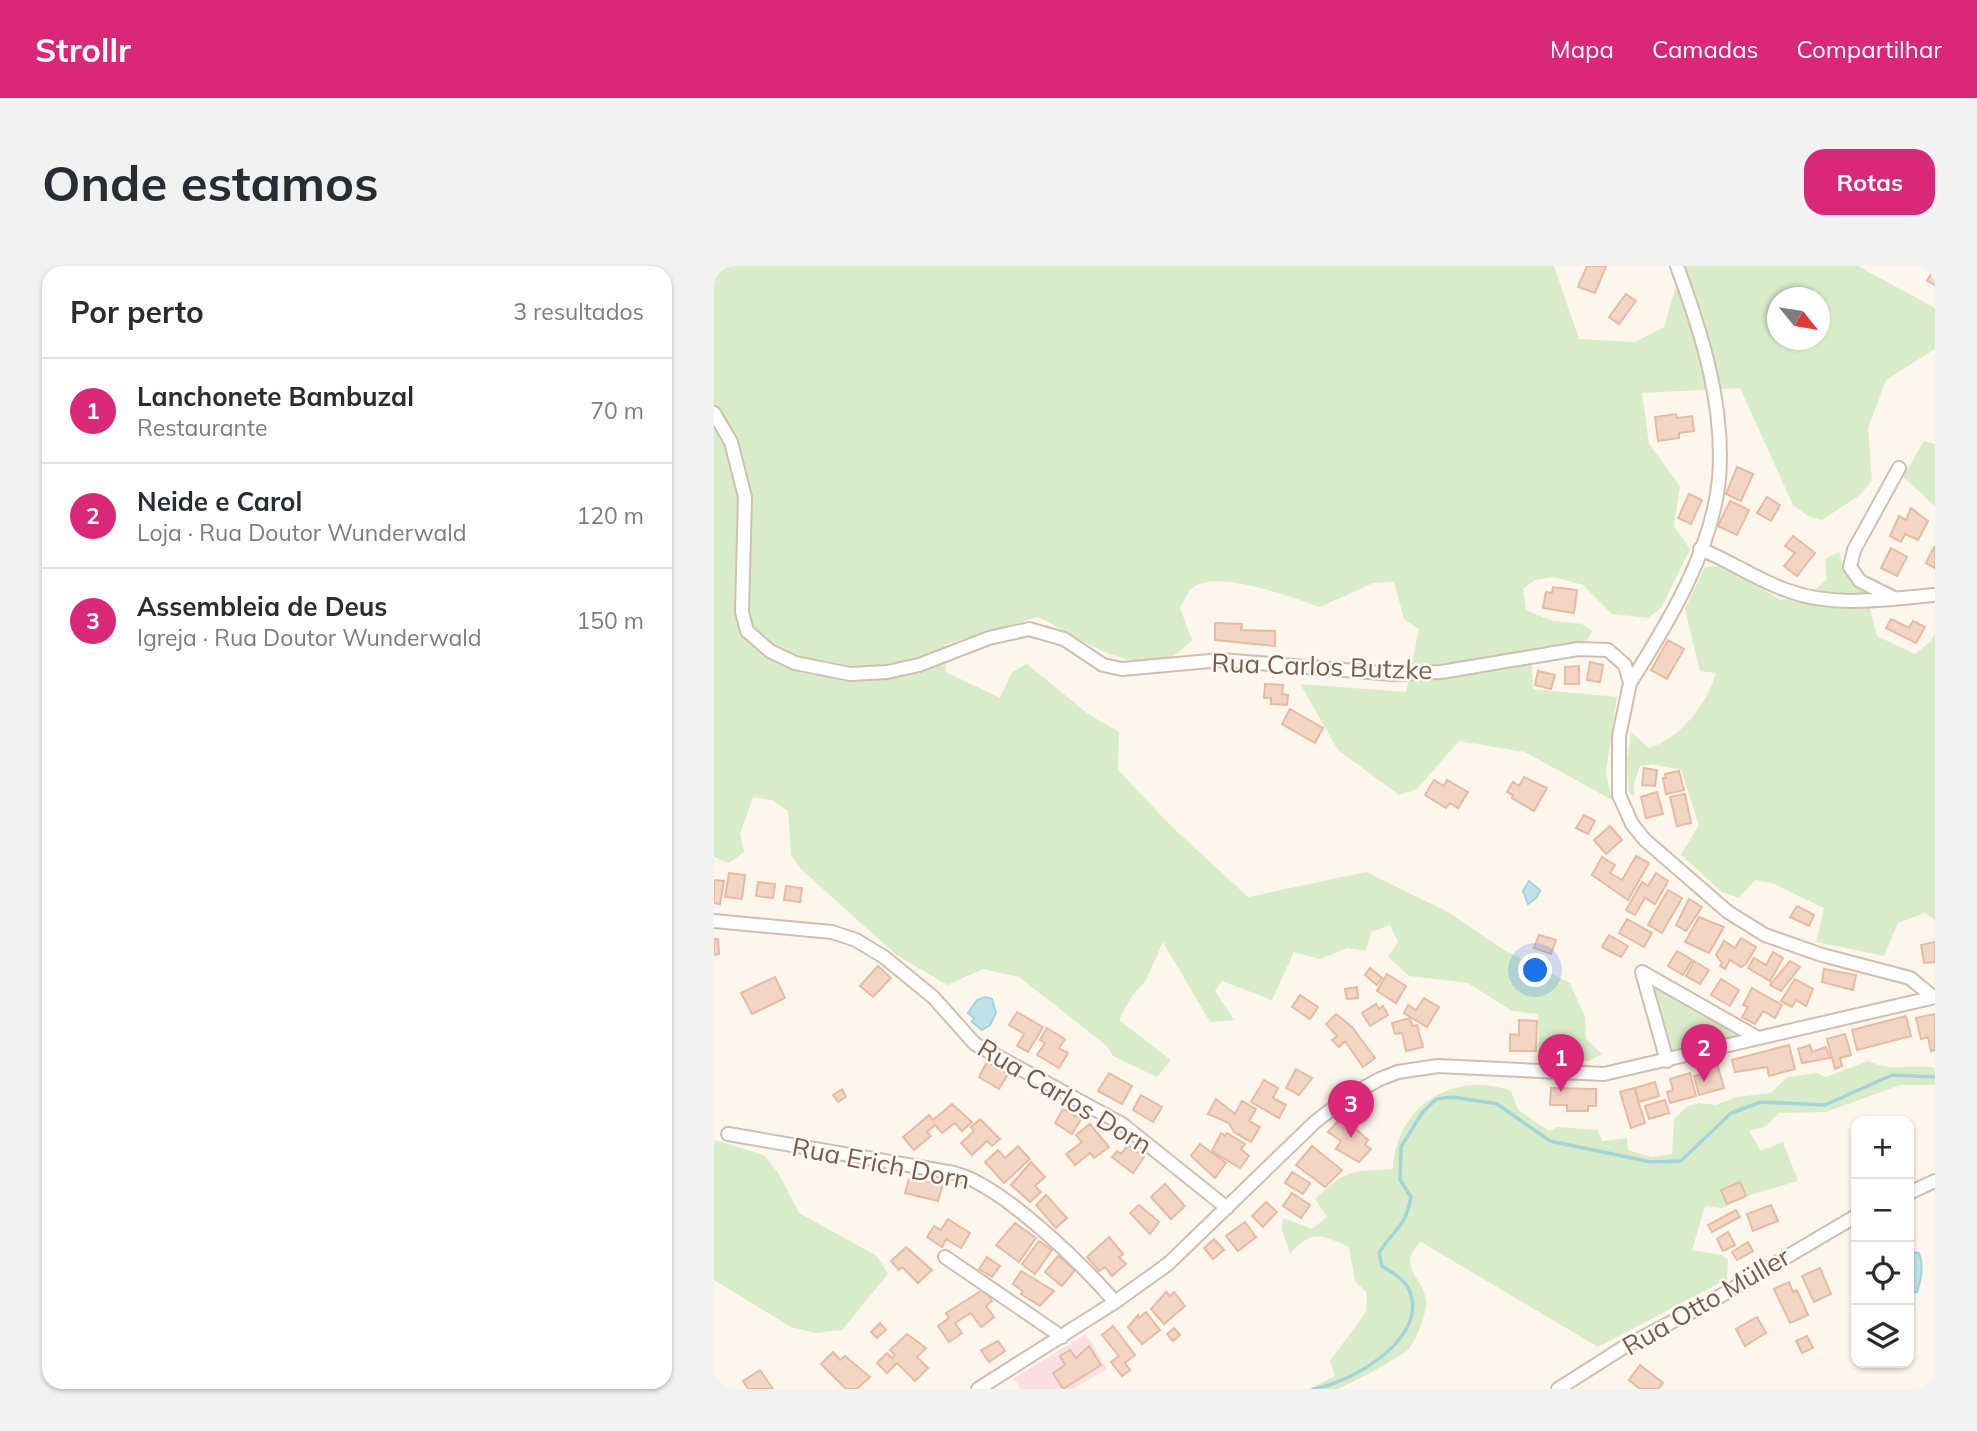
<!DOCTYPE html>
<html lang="pt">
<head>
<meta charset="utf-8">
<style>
  body { margin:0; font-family:Mulish,sans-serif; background:#f2f2f3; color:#2b2b33 }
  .controls { position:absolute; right:21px; bottom:21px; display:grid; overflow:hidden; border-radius:14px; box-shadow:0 2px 5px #0004 }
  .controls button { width:63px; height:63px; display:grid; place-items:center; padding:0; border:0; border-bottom:2px solid #e1e1e2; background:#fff; color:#2b2b33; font:35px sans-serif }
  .compass { position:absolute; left:1053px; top:21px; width:63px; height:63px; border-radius:50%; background:#fff; box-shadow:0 2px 5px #0004; rotate:120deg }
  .you { position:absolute; left:822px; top:705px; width:24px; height:24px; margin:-18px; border:5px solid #fff; border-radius:50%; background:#1a73e8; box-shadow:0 0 0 10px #1a73e833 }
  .badge { display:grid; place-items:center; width:46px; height:46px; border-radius:50%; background:#db2777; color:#fff; font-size:23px; font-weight:700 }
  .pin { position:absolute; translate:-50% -58px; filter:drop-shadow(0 2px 4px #0008) }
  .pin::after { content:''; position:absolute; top:37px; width:24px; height:21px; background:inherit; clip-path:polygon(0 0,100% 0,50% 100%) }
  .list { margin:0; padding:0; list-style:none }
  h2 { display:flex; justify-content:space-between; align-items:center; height:91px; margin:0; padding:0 28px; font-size:30px }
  h2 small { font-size:23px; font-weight:400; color:#7c7c81 }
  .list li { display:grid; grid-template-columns:46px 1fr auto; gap:21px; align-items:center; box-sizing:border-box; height:105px; padding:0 28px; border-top:2px solid #e1e1e2 }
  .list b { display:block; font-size:26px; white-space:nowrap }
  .list p { margin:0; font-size:23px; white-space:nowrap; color:#7c7c81 }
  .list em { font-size:23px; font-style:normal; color:#7c7c81 }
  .icon { flex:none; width:38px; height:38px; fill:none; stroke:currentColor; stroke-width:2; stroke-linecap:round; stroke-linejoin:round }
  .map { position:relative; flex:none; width:1221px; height:1123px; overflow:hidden; border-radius:21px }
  header { display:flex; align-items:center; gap:42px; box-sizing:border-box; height:98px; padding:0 35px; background:#db2777; color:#fff }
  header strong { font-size:33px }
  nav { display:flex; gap:38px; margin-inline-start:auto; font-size:24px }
  .intro { display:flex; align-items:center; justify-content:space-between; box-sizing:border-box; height:168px; padding:0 42px }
  h1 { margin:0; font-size:49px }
  .button { padding:18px 32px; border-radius:21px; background:#db2777; color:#fff; font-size:24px; font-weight:700 }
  main { display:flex; gap:42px; padding:0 42px }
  aside { flex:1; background:#fff; border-radius:21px; box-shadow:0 2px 5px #0004 }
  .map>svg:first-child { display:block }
  .medical { fill:#fbdfe3 }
  .green { fill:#d8ecc9; fill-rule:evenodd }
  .water { fill:#bfe3e8; stroke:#a5d3da; stroke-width:2 }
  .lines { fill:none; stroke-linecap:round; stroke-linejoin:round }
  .stream { stroke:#a5d3da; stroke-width:3.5 }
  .building { fill:#f3d5c3; stroke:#e6bba3; stroke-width:2 }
  .minor-casing { stroke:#d1beb0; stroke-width:16 }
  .minor { stroke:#fff; stroke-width:12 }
  .labels { text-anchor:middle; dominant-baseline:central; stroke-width:5; stroke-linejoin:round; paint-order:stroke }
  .street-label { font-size:26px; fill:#7a5c4d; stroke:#fffaf3 }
</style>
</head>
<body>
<header>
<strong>Strollr</strong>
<nav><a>Mapa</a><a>Camadas</a><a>Compartilhar</a></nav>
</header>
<div class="intro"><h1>Onde estamos</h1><a class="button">Rotas</a></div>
<main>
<aside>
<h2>Por perto<small>3 resultados</small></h2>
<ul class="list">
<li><span class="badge">1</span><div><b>Lanchonete Bambuzal</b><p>Restaurante</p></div><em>70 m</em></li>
<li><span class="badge">2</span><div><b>Neide e Carol</b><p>Loja · Rua Doutor Wunderwald</p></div><em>120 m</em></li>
<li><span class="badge">3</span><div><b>Assembleia de Deus</b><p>Igreja · Rua Doutor Wunderwald</p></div><em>150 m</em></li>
</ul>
</aside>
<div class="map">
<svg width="1221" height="1123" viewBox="0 0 1221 1123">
  <rect width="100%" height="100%" fill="#fdf6ec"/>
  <path class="medical" d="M372,1068L393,1103L359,1123H307L300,1112Z"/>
  <path class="green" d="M0,0H840L865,73L921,76L950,61L968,0H1144L1221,42V83L1172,114L1154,162L1158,214L1146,229L1108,254L1094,250L1079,239L1026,122L928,127L935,178L966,220L960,260L976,283L947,342L934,352L898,348L869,319L840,311L821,314L809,323L812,344L839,355L868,358L878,365L873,374L817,385L819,423L903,431L892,506L898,534L811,486L745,475L703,523L685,529L624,484L586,418L692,426L705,363L690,353L680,316L659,317L606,341C578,332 501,301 477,323C473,327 469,337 466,342L478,374C472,379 465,388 457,391C411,408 364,371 324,351L230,379L232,406L286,432L298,406L313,398L374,448L405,466L404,504L458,561L534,631L652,606L734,646L793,686L856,717L871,751L872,773L888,788L875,795L825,794L824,748L798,745L754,717L695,710L674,691L684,676L676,659L657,666L652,685L634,682L606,693L580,686L558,734L508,715L501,725L520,754L496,756L449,676L431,716L418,730L405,754L457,794L443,811L399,790L393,780L305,711L269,703L233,719L181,688L87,603L77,589L74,545L58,534L39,531L26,568L30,586L15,597L0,591ZM1064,32H1106V74H1064Z
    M1210,175L1221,178V240L1189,211Z
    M1125,286L1131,306L1151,324L1163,370L1201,388L1217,375L1221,367V654L1211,647L1184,657L1170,690L1102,676L1110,642L1058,617L1041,614L1025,632L1008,626L967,589L985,559L967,504L938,498L926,500L920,518V530L915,527L913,497L917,466L935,482C967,472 993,438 1002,407L986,405L971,343L991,301L1008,300L1065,333L1088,335L1113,313L1111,293Z
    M937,717L1025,768L955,785Z
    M1154,795C1180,807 1195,797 1221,802V819H1186L1112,846L1065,847L1052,860L1035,865L1047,885L1069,876L1084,915L1039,928L1008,942L991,940L978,984L1008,989L1014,993L1013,1013L884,1081L707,976C682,999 707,1009 712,1033C714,1045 702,1075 694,1084C689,1089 632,1121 623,1123C615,1123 605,1123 596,1123L621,1110L616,1095L652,1046L653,1027L641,1015L635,981C608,969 597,963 576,988L568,964L569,952L598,963L613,951L601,933C634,902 636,906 679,903C682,840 739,804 797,825L804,844L835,865L843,861L884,864L888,875L913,872L914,884L938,891L958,888L960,853L974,840L985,837L1002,839L1022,831L1057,827L1073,811L1103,807L1112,811Z
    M0,874L50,889L65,908L85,947L163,990L174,1008L128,1064L101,1067L77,1061L0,1014Z"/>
  <path class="water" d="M815,615L826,624L823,631L814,638L809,625Z
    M271,731L278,733L282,747L276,759L268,764L258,756L260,752L254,747L263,734Z
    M1195,986L1205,987C1210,999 1207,1014 1203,1026L1195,1027Z"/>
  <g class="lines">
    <path class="stream" d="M599,1123C637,1117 721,1070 693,1020C689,1012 675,1005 668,1000L665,987C680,962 691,963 697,931L686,914L687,881L708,847L722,833L739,831L783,838L836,875L937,896L967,895L1017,847L1047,836L1111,839L1178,809L1221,811"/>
  </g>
  <path class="building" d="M873,0H892L881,27L864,21Z
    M1221,1V19L1213,15Z
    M912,28L922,35L905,58L895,51Z
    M962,148L963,152L978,150L980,165L965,167V172L944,175L941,151Z
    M1023,201L1039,208L1027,235L1012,228Z
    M975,228L988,234L977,258L964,252Z
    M1053,231L1066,239L1057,255L1043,247Z
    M1016,235L1035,244L1023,269L1004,260Z
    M1197,242L1214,255L1204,274L1191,268L1187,276L1176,270L1185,250L1192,254Z
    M1079,270L1101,287L1083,310L1070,300L1081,287L1071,280Z
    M1220,281H1221V302L1212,297Z
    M1177,282L1193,291L1183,310L1167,302Z
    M839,321L863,324L860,347L829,342L832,326L838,327Z
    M1177,353L1195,362L1199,355L1211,361L1202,377L1172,362Z
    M501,357L528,358L527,364L561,365V380L501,374Z
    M954,374L970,383L953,413L937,404Z
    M876,396L889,399L886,416L873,414Z
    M865,400V418H851V401Z
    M824,405L841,409L837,423L821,419Z
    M551,418L569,419L568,428L574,429L573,439L557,438V432H550Z
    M576,443L609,462L601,477L568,458Z
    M930,502L943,504L941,520L928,519Z
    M965,505L970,524L952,528L949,512H952L951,508Z
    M810,511L833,522L820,545L798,532L799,529L793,526L799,516L805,520Z
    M720,514L730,520L733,514L754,526L744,542L736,537L732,542L711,529Z
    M943,526L949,548L932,552L927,531Z
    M971,528L977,557L963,560L956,531Z
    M870,549L881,555L874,568L862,562Z
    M896,560L908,574L892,588L880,574Z
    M922,590L935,597L914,634L878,609L888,591L901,599L896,607L908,614Z
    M15,607L31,609L28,633L11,631Z
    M942,607L954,615L941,638L931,632L921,649L912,644L928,616L934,620Z
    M0,614L10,615L6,638L0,637Z
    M44,616L61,618L59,632L42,630Z
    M72,620L88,622L86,636L70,634Z
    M954,624L968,632L948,667L934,659Z
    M975,633L988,641L972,665L962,659Z
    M1083,640L1100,649L1095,660L1076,651Z
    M985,651L1010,661L995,687L971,676Z
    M913,653L938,667L930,681L905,667Z
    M825,669L842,674L837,688L820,682Z
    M895,669L914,680L907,691L888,681Z
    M1027,672L1042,681L1032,698L1027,701L1016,694L1011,703L1006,700L1008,697L1002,689L1010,675L1021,682Z
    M0,673H4L5,688L0,689Z
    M1221,676V698V696L1210,697L1207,679Z
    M963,685L978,694L969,709L954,700Z
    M1059,686L1069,692L1056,715L1034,702L1040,692L1052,699Z
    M980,695L995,704L986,718L972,710Z
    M1076,695L1086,701L1067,725L1056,719Z
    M164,700L177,712L159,731L146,720Z
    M656,702L668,712L663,719L651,709Z
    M1110,703L1142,709L1139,724L1108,716Z
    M673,708L692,720L682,737L663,725Z
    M61,711L71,732L38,748L27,727Z
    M1007,713L1025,724L1016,740L997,729Z
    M1081,713L1099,723L1092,740L1082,734L1078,741L1067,735Z
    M643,721L644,732L633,733L631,723Z
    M1038,722L1068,739L1061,752L1049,745L1041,758L1028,751L1034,741L1029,739Z
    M586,729L604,741L596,753L578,741Z
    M710,732L725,741L713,761L690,747L694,739L702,744Z
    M662,738L665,743L669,740L674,749L656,760L648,747Z
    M303,746L329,761L314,786L303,780L310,768L295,759Z
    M622,748L638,761L661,792L649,801L631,775L625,781L618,774L623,770L612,758Z
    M1221,748V784L1217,785L1214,771L1207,773L1202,752Z
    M1192,750L1197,770L1143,784L1138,764Z
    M696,752L698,760L703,759L709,781L692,785L688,767L681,768L678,757Z
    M805,754L823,755L822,785H796V768L805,769Z
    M333,762L351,773L345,782L354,787L345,802L323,789L331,777L326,774Z
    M1131,768L1137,789L1126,792L1128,800L1121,803L1113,773Z
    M1075,779L1081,803L1055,810L1053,801L1021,806L1018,794Z
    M1096,779L1098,786L1112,781L1116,792L1088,797L1084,783Z
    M273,796L294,808L285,823L265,811Z
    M1003,797L1010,822L985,829L980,810L992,807L990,800Z
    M582,803L598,812L585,829L572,822Z
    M395,807L418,820L408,838L384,825Z
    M976,807L982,830L956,837L953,826L959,824L956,813Z
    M550,814L564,822L559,832L572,839L565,852L537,836Z
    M941,816L945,830L925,836L921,822Z
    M837,822L882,823V840H874V845H853V839H836Z
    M920,822L931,857L917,862L906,826Z
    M128,823L132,831L124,836L119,829Z
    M427,829L448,841L439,856L419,844Z
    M502,833L521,848L528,835L542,843L535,855L546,861L537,876L520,866L515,857L494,848Z
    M951,834L955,847L935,853L931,840Z
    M238,838L258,856L248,865L241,857L228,867L221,859L213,866L217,870L200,884L189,871L215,849L219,854Z
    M349,843L367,853L358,868L341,857Z
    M628,851L654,874L651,879L657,883L645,896L622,883L627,875L614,866Z
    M266,853L286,873L278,880L273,875L258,889L247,877L260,865L257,861Z
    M376,858L395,881L380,892L376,887L361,899L352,888L368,876L362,869Z
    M507,867L511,870L513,867L531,878L527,883L535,890L526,902L498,885Z
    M486,878L512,897L501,912L477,890Z
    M414,879L430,891L419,907L398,891L403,885L407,888Z
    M304,880L316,893L290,917L271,896L284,884L291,892Z
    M598,880L628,904L611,921L582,899Z
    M317,896L331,911L321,920L327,926L316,936L297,919Z
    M578,906L596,917L589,928L571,917Z
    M195,913L229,918L224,935L191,927Z
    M1026,916L1032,930L1013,938L1007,924Z
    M451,918L471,940L457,953L437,931Z
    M578,927L596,939L587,952L569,940Z
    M332,929L353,952L342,962L322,939Z
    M552,936L563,946L549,961L538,950Z
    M425,939L445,956L436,968L416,947Z
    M1057,939L1064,955L1039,965L1033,948Z
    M1022,944L1026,951L998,966L994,959Z
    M234,953L256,967L247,982L232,973L228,981L213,971L220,960L227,964Z
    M531,956L542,971L524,985L512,970Z
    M301,957L322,972L305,996L282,979Z
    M1014,966L1021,979L1009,985L1003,973Z
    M395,971L409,988L405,991L412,998L398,1010L391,1001L385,1005L373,991Z
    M500,973L510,984L499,993L490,982Z
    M325,975L338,984L321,1008L308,998Z
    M1034,976L1039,985L1023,994L1018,986Z
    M192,981L218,1004L204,1017L188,1001L185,1004L177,995Z
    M344,990L361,1004L348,1020L331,1006Z
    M273,991L286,1000L278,1011L265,1003Z
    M1106,1002L1117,1028L1100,1036L1088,1010Z
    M307,1005L340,1025L326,1040L307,1028L309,1025L299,1018Z
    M1075,1016L1079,1026L1083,1024L1094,1049L1076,1057L1060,1023Z
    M270,1023L278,1035L272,1040L280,1051L267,1061L257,1047L241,1057L248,1067L235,1076L224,1060L235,1052L232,1047Z
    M452,1026L456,1030L460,1026L471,1040L450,1058L437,1043Z
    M432,1046L446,1064L428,1078L414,1061L424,1049L425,1052Z
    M1043,1051L1052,1067L1031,1080L1022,1063Z
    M166,1057L172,1064L163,1072L157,1066Z
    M399,1060L421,1089L411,1097L416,1104L408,1110L397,1096L405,1090L388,1069Z
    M460,1062L466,1069L459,1075L453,1068Z
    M193,1068L212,1082L203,1091L214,1102L201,1115L183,1097L173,1107L163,1097L173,1087L178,1092L181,1089L176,1084Z
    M1093,1070L1099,1082L1088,1087L1082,1075Z
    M284,1075L291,1085L275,1096L267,1084Z
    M375,1080L387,1099L349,1123L339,1107L351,1099L346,1090L356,1084L362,1092Z
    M119,1086L126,1094L131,1090L156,1111L143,1123H132L107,1098Z
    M926,1099L949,1117L944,1123H926L915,1114Z
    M46,1104L59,1123H34L29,1115Z"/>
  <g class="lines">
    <g class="minor-casing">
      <path id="minor" d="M0,147L17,176L31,231L28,346L33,365L56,385L81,397L136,408L173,406L205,399L275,372L315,363L350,373L389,399L408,403L507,394L679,408L727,406L864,383L894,384L911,399L916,417L905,470V529L918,558L931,574L1014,646L1051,669L1108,689L1196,712L1219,731
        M986,283C1017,295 1044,315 1075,325C1121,342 1173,333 1221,329
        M1180,332L1146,315L1136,301L1140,284L1185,202
        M916,417C954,357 998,285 1005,213C1011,140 988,68 963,0
        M0,655L118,666L142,674L170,691L219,731L261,778L408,858L513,942
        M928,706L1044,772
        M928,706L953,795
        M14,868L240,907C288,919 368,998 401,1036
        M1195,927L1221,915
        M231,991L348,1071
        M264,1123L401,1036L454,998L601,856L635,830L666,813L684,806L724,800L890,808L1221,731
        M844,1123L910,1081L998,1035L1142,950"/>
    </g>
    <use href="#minor" class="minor"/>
  </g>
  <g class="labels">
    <g class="street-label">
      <text transform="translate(608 400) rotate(2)">Rua Carlos Butzke</text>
      <text transform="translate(351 830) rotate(31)">Rua Carlos Dorn</text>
      <text transform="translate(167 897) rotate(11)">Rua Erich Dorn</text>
      <text transform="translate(992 1035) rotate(-30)">Rua Otto Müller</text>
    </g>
  </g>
</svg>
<div class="controls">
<button>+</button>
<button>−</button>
<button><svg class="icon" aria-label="locate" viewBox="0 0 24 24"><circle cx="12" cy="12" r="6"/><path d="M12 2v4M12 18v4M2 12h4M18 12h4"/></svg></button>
<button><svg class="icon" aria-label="layers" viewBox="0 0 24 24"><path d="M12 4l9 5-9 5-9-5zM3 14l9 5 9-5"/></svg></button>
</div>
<svg class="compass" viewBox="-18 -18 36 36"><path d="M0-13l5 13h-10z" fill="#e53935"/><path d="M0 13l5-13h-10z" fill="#7c7c81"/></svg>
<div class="you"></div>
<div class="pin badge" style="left:847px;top:826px">1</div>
<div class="pin badge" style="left:990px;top:816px">2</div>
<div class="pin badge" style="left:637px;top:872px">3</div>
</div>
</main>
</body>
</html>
